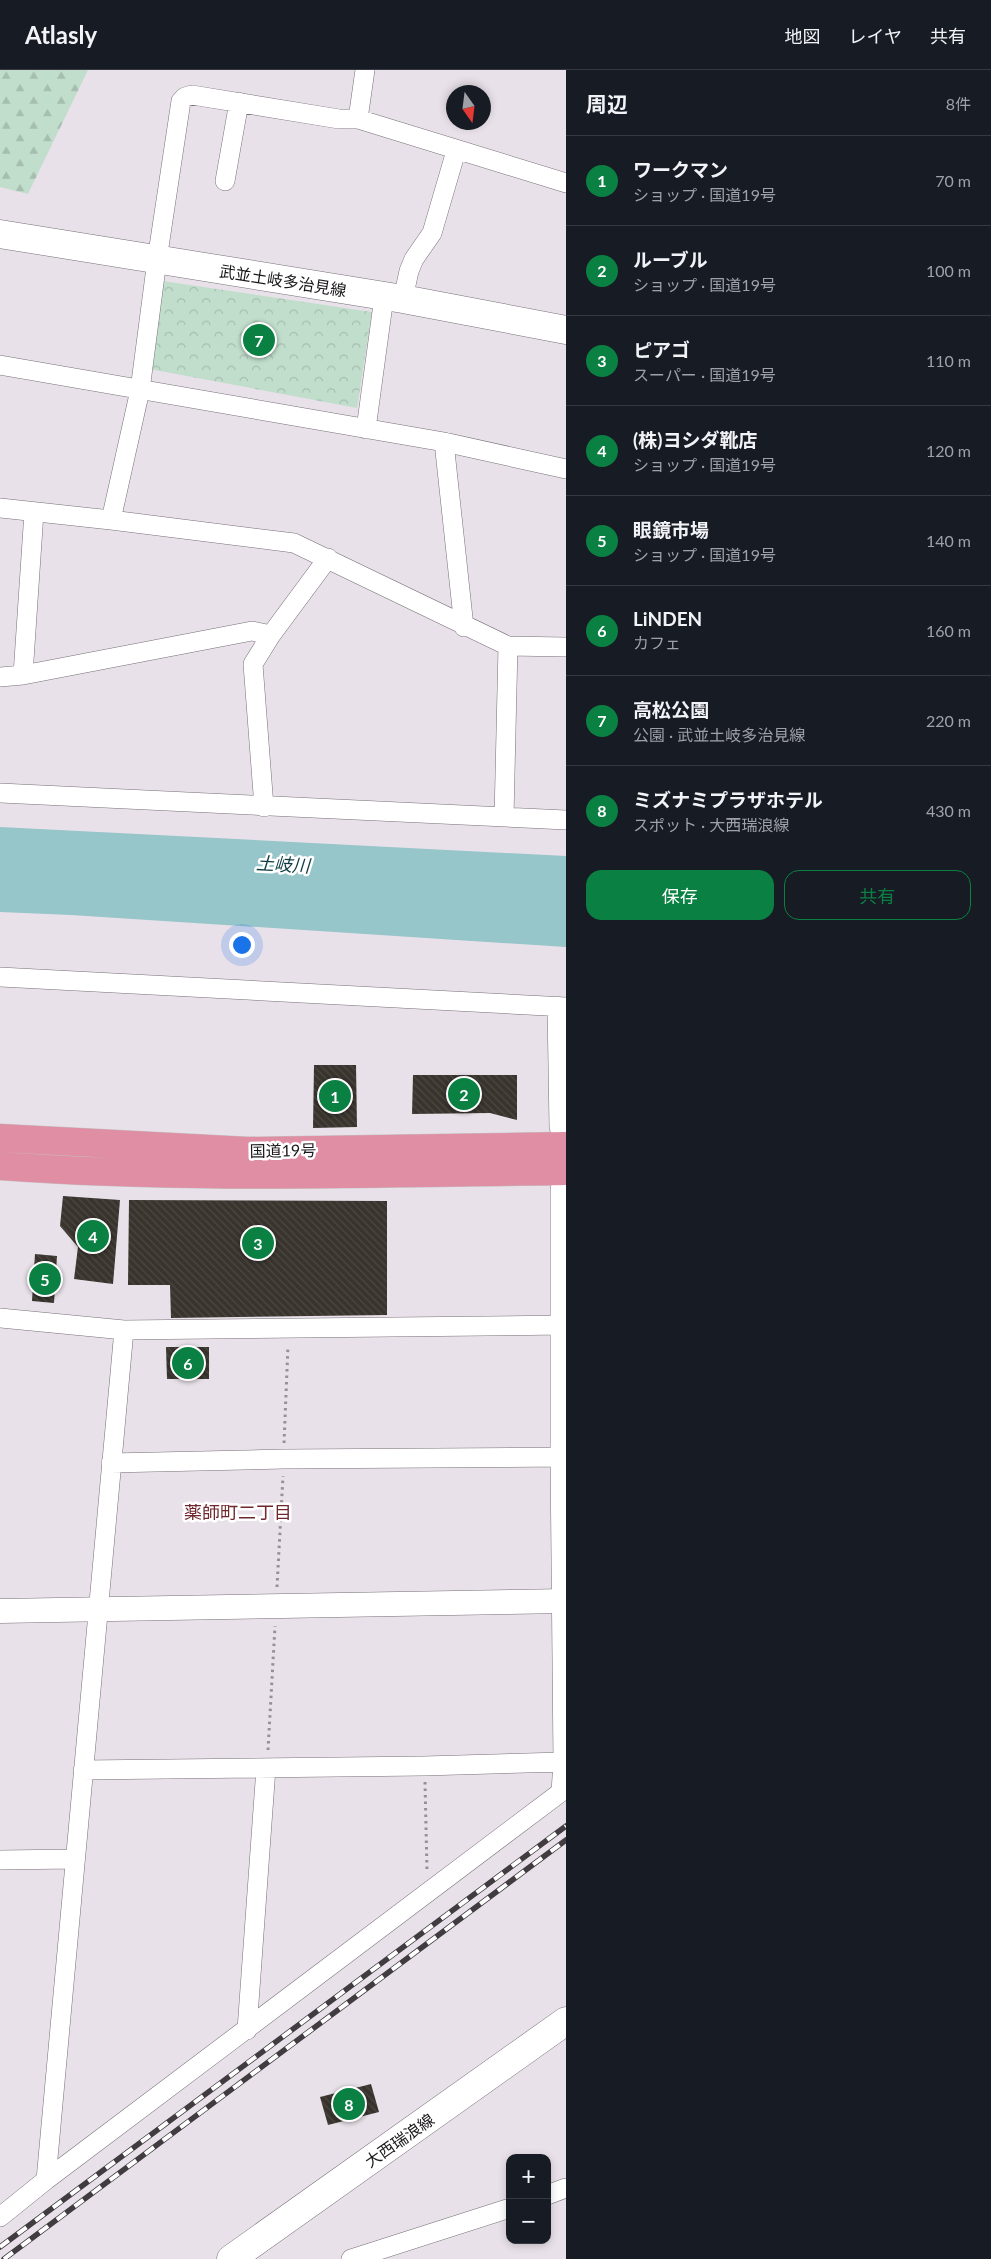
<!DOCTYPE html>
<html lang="ja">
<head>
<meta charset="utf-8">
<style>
  body { margin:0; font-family:Lato,"Noto Sans JP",sans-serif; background:#20242c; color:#f1f3f6 }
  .controls { position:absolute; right:15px; bottom:15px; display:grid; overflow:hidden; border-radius:10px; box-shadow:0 2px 8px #0003 }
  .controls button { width:45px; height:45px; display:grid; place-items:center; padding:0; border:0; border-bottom:1px solid #363941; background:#171b24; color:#f1f3f6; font:25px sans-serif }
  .compass { position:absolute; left:446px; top:15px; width:45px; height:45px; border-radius:50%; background:#171b24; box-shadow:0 2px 8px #0003; rotate:166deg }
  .you { position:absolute; left:241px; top:874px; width:18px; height:18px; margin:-12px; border:4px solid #fff; border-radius:50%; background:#1a73e8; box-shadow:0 0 0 8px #1a73e833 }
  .badge { display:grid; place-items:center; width:32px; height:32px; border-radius:50%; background:#0b8043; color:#fff; font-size:16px; font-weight:700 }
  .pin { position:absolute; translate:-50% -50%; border:2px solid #fff; box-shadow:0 1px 5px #0006 }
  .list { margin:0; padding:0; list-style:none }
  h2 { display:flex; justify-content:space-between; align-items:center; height:65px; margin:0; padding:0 20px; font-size:21px }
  h2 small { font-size:16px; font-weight:400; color:#9ea1a6 }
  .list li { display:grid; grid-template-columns:32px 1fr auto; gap:15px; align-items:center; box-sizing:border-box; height:90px; padding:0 20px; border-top:1px solid #363941 }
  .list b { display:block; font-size:19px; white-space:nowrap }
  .list p { margin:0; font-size:16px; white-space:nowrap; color:#9ea1a6 }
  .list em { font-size:16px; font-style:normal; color:#9ea1a6 }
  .actions { display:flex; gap:10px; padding:15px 20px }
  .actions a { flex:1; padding:11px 0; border:1px solid #0b8043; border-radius:15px; text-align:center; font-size:18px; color:#0b8043 }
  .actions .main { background:#0b8043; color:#fff }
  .map { position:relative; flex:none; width:566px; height:2189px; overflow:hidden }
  header { display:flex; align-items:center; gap:30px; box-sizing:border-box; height:70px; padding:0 25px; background:#171b24; border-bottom:1px solid #363941 }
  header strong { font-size:24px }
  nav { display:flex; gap:28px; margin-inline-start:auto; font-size:18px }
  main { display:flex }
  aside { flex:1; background:#171b24 }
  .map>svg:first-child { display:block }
  .forest { fill:url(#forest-firs) }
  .park { fill:url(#park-crowns) }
  .water { fill:#96c5ca }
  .building { fill:url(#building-back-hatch) }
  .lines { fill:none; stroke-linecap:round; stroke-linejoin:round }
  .minor-casing { stroke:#777077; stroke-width:20 }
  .tertiary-casing { stroke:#777077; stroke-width:25 }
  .secondary-casing { stroke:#777077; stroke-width:29 }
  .trunk-casing { stroke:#c3c3c3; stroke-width:29 }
  .path { stroke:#969096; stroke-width:3; stroke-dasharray:2.5 4; stroke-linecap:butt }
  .minor { stroke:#fff; stroke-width:19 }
  .tertiary { stroke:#fff; stroke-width:24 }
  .secondary { stroke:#fff; stroke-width:28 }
  .trunk { stroke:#e08ea4; stroke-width:28 }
  .rail-casing { stroke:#403c40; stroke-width:5.5 }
  .rail { stroke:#fff; stroke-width:4; stroke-dasharray:11; stroke-linecap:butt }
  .labels { text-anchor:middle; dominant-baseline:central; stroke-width:5; stroke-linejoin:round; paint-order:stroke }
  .street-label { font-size:16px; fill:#1a171a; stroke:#fff }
  .water-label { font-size:18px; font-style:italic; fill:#0e3c40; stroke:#fff }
  .neighbourhood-label { font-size:18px; fill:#6f292e; stroke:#fff }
</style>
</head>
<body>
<header>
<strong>Atlasly</strong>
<nav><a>地図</a><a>レイヤ</a><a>共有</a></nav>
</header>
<main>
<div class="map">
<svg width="566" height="2189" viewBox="0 0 566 2189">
  <defs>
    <pattern id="forest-firs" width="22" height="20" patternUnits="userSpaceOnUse" patternTransform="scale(1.25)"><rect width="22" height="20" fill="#c1decc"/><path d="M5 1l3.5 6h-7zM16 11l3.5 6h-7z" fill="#a5beaf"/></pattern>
    <pattern id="park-crowns" width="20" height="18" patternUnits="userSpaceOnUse" patternTransform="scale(1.25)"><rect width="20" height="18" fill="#c1decc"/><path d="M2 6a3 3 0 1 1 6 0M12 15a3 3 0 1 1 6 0" fill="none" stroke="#a5beaf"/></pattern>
    <pattern id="building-back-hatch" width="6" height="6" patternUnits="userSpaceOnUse" patternTransform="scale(1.25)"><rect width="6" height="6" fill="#39342d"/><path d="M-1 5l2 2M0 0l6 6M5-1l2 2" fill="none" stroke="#4c4842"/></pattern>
  </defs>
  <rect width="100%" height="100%" fill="#e9e1e9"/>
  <path class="forest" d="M0,0H88L28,124L0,117Z"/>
  <path class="park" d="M163,211L372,242L357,338L144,298Z"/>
  <path class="water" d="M0,757L566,786V877L71,845L0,842Z"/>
  <path class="building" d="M314,995H356L357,1057L313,1058Z
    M413,1005H517V1050L490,1043L412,1044Z
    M63,1126L120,1130L113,1214L74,1209L78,1177L60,1156Z
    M129,1130L387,1131V1245L171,1248L170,1215H128Z
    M35,1184L57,1186L54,1233L32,1231Z
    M166,1277H209V1309H167Z
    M371,2014L379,2042L328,2055L320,2027Z"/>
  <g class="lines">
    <g class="minor-casing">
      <path id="minor" d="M358,49L365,0
        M225,111L239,32
        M403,229L409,201L414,189L432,163L456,81
        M0,295L444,372L566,399
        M366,359L384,227
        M444,372L464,557
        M0,438L111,450L294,473L508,576L566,577
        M111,450L140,320L157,190L181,31L185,27L192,25L339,49H358L566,113
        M23,605L34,442
        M0,607L23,605L252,561L271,565
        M0,723L566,750
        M264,737L253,594L271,565L328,488
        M504,747L508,576
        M0,907L566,937
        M557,936L559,1057
        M0,1248L124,1260L566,1255
        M111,1393L284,1389L566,1387
        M83,1700L424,1696L563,1692
        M0,1790L74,1789
        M247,1960L266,1698
        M46,2110L124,1260
        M547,2125L566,2118
        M0,2147L46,2110L561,1722L563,1692L560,1387V1119
        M351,2189L510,2138"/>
    </g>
    <g class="tertiary-casing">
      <path id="tertiary" d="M0,1541L566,1531"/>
    </g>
    <g class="secondary-casing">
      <path id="secondary" d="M0,164L403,229L566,260
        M231,2189L566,1951"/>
    </g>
    <g class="trunk-casing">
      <path id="trunk" d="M0,1068L248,1081L566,1076
        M0,1096C188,1110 378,1103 566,1101"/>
    </g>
    <path class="path" d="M284,1373L288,1276
      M277,1517L283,1406
      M268,1680L275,1556
      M425,1712L427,1801"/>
    <use href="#minor" class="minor"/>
    <use href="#tertiary" class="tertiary"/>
    <use href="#secondary" class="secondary"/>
    <use href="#trunk" class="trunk"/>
    <g class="rail-casing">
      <path id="rail" d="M0,2177L566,1756
        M4,2189L566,1770"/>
    </g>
    <use href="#rail" class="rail"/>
  </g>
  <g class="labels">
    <g class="street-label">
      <text transform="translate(283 210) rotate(9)">武並土岐多治見線</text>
      <text transform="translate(283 1080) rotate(-1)">国道19号</text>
      <text transform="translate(399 2070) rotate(-35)">大西瑞浪線</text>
    </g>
    <g class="water-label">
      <text transform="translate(283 794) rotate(3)">土岐川</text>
    </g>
    <g class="neighbourhood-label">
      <text x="238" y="1442">薬師町二丁目</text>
    </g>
  </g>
</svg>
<div class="controls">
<button>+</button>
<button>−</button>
</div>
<svg class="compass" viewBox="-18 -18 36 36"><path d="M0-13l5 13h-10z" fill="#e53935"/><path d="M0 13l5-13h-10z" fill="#9ea1a6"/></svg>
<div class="you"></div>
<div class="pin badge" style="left:335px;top:1026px">1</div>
<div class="pin badge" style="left:464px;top:1024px">2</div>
<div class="pin badge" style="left:258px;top:1173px">3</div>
<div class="pin badge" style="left:93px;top:1166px">4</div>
<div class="pin badge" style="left:45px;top:1209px">5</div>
<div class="pin badge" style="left:188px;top:1293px">6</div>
<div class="pin badge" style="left:259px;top:270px">7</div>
<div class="pin badge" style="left:349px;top:2034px">8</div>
</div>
<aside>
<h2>周辺<small>8件</small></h2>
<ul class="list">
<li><span class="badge">1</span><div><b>ワークマン</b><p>ショップ · 国道19号</p></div><em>70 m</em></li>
<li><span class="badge">2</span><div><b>ルーブル</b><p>ショップ · 国道19号</p></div><em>100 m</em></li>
<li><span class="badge">3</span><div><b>ピアゴ</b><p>スーパー · 国道19号</p></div><em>110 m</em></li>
<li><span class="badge">4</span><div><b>(株)ヨシダ靴店</b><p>ショップ · 国道19号</p></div><em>120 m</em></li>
<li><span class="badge">5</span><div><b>眼鏡市場</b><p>ショップ · 国道19号</p></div><em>140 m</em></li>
<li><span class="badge">6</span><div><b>LiNDEN</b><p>カフェ</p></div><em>160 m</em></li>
<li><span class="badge">7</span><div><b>高松公園</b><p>公園 · 武並土岐多治見線</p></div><em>220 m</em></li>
<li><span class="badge">8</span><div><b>ミズナミプラザホテル</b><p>スポット · 大西瑞浪線</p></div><em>430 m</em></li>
</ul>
<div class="actions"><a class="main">保存</a><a>共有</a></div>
</aside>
</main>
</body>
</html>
